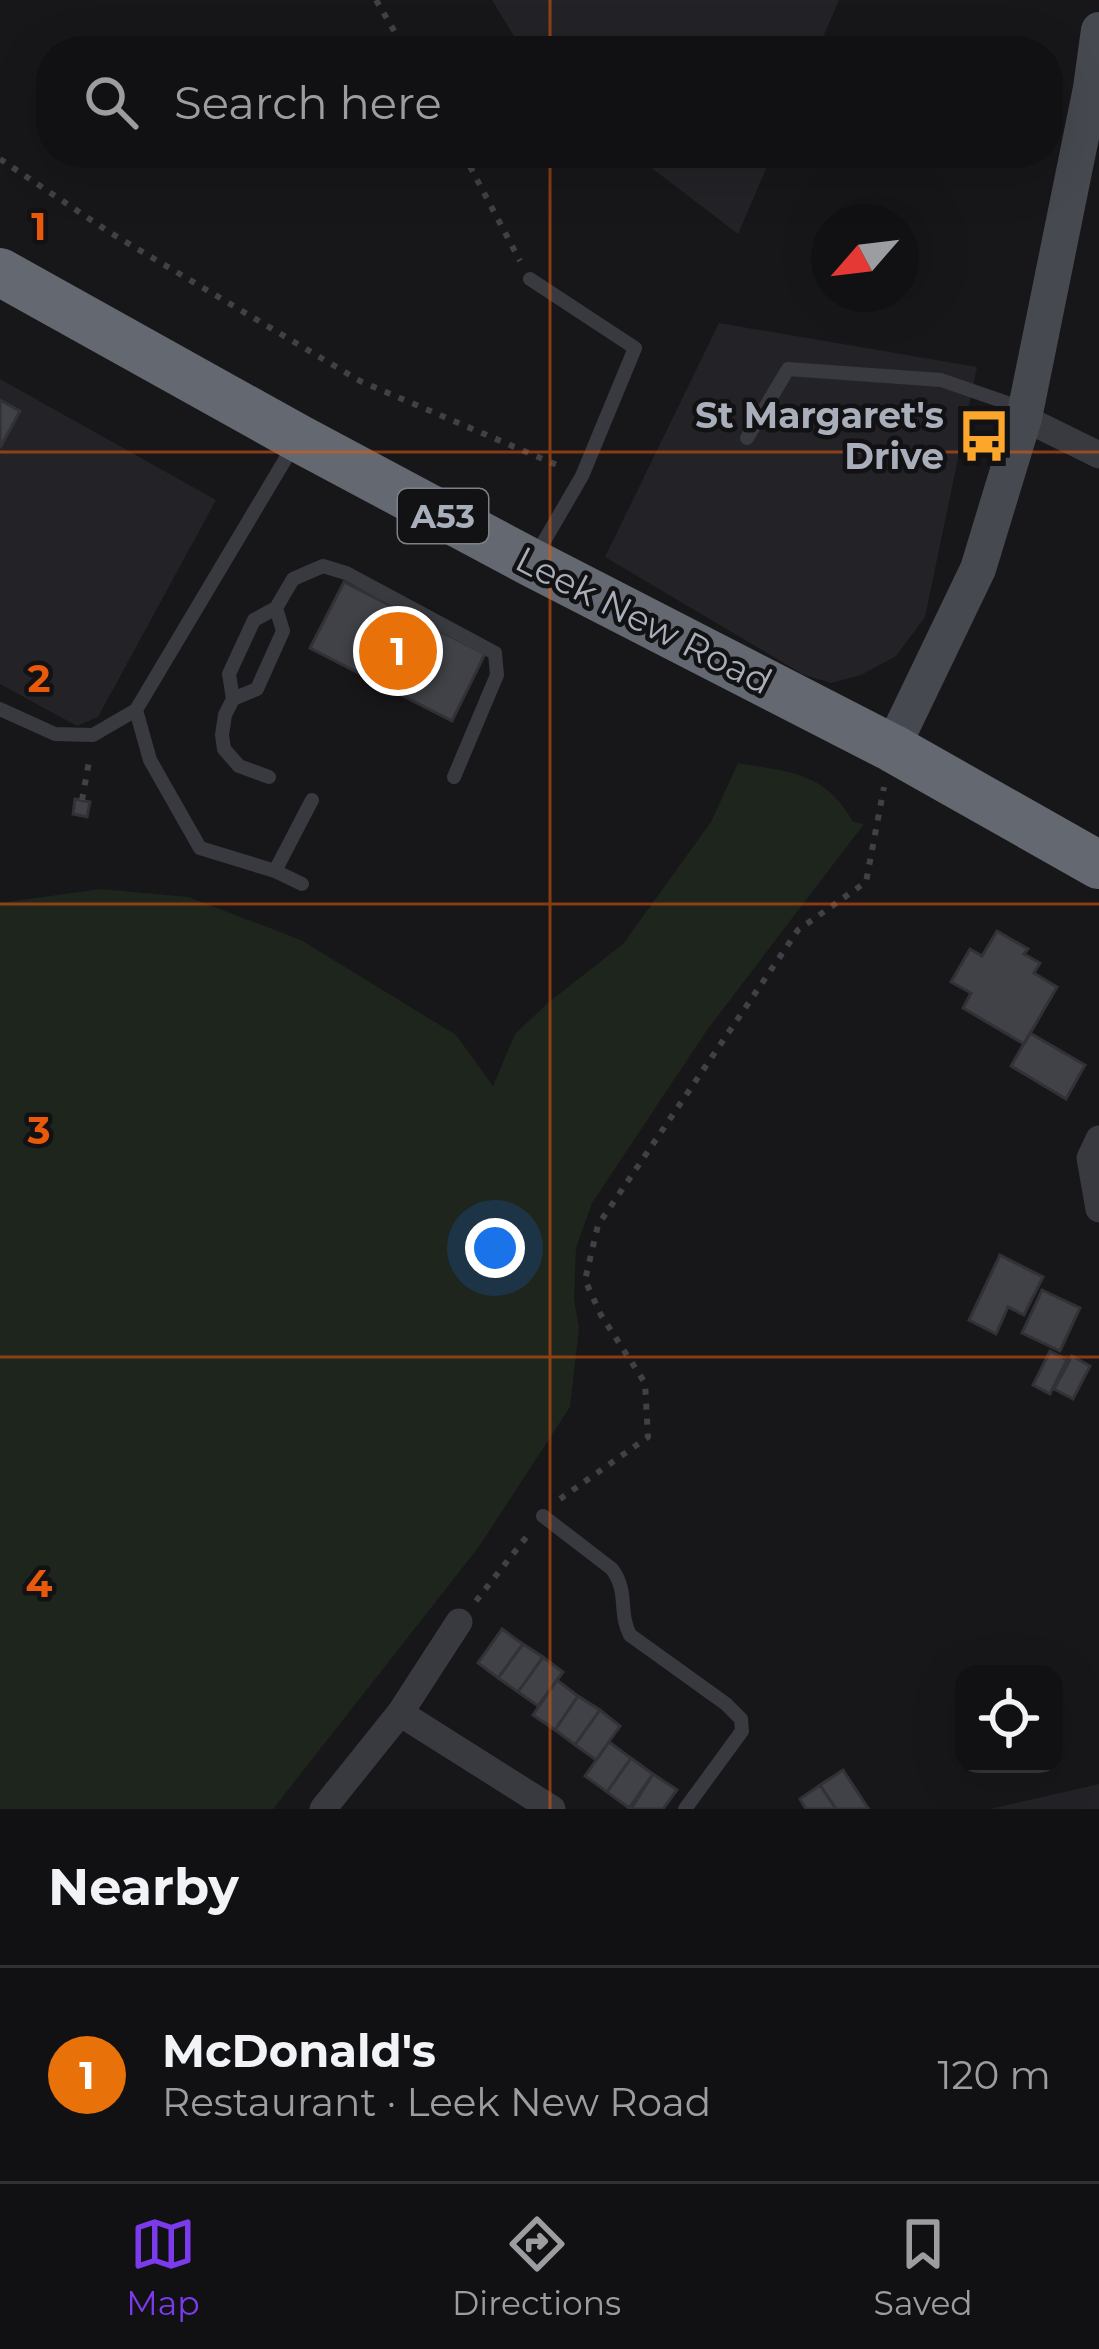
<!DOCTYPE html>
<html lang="en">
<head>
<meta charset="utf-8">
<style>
  body { margin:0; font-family:Montserrat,sans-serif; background:#1a1a1d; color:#f1f3f6 }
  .controls { position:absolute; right:36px; bottom:36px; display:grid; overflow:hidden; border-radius:24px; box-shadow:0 12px 48px #0002 }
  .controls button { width:108px; height:108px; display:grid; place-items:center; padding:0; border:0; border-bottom:3px solid #303134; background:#111114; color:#f1f3f6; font:60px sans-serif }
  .compass { position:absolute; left:811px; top:204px; width:108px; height:108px; border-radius:50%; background:#111114; box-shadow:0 12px 48px #0002; rotate:242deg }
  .you { position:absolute; left:495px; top:1248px; width:42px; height:42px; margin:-30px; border:9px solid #fff; border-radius:50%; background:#1a73e8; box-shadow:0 0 0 18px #1a73e833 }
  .badge { display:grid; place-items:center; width:78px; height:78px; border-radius:50%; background:#7c3aed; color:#fff; font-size:39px; font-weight:700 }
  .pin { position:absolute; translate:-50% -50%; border:6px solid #fff; box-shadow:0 3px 12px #0006 }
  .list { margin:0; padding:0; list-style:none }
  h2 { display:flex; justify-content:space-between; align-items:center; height:156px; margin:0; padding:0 48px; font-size:51px }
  h2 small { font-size:39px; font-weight:400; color:#9c9da0 }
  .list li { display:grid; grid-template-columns:78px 1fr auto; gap:36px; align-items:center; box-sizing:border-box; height:216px; padding:0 48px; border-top:3px solid #303134 }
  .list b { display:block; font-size:45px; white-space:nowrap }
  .list p { margin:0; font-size:39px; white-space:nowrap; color:#9c9da0 }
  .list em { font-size:39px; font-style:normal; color:#9c9da0 }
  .icon { flex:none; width:66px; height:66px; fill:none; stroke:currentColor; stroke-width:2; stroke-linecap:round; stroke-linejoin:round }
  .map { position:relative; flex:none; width:1099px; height:1809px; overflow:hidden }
  .search { position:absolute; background:#111114; box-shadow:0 12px 48px #0002; left:36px; right:36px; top:36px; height:132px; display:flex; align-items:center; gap:30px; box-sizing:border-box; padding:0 42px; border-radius:48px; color:#9c9da0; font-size:45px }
  .sheet { height:372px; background:#111114 }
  nav { display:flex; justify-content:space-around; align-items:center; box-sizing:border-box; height:168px; border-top:3px solid #303134; background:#111114; font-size:33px; color:#9c9da0 }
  nav a { display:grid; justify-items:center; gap:6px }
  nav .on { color:#7c3aed }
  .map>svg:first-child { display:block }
  .built { fill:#232327 }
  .green { fill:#1d251d }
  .building { fill:#414247; stroke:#313136; stroke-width:3 }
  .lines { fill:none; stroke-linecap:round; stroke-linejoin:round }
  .path { stroke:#3e4146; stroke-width:6; stroke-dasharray:6 9; stroke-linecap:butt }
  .lane { stroke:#383a3f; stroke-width:14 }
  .street { stroke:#383a3f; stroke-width:27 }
  .secondary { stroke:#46494f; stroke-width:36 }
  .highway { stroke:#646870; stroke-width:48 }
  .grid { fill:none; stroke:#e8590c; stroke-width:3; stroke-opacity:0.55 }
  .labels { text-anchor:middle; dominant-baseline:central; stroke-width:9; stroke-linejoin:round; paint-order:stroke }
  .shield { fill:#121215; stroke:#7c8088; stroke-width:3 }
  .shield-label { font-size:33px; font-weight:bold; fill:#a9afba }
  .poi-label { font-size:36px; font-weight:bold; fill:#a9afba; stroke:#121215; text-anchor:end }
  .street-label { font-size:36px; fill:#a9afba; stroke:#121215 }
  .grid-label { font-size:39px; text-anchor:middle; font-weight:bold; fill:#e8590c; stroke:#121215; stroke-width:9; stroke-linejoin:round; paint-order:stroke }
</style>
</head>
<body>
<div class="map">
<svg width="1099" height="1809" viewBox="0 0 1099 1809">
  <rect width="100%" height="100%" fill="#17171a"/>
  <path class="built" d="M492,0H839L817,51H523Z
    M632,153H773L738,234Z
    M719,323L977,367L925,617L896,656L861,675L831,683L804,675L605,557Z
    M0,379L216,500L98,717L77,726L0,684Z
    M1099,1784V1809H990Z"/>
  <path class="green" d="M738,763C790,772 826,772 853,822L864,824L707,1030L592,1203L576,1248L574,1299L579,1328L570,1407L478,1548L273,1809H0V903L101,889L188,897L301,940L456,1035L493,1086L515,1034L549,1002L623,944L711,822Z"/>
  <path class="building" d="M0,400L20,411L0,448Z
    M344,582L485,654L452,721L310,648Z
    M75,799L90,802L87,817L73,814Z
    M997,931L1028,949L1024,954L1040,963L1034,973L1057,987L1024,1044L963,1008L971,993L951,982L970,949L982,956Z
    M1030,1033L1085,1065L1066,1099L1011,1066Z
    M1000,1255L1043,1277L1024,1315L1008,1307L996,1334L969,1320Z
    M1042,1290L1080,1308L1060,1351L1022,1333Z
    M1050,1351L1067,1360L1050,1394L1033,1385Z
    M1072,1356L1090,1366L1073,1399L1054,1389Z
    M502,1629L523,1644L498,1678L478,1663Z
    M523,1644L543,1657L518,1692L498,1678Z
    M543,1657L563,1672L538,1706L518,1692Z
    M557,1680L578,1696L555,1730L533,1715Z
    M578,1696L600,1710L575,1745L555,1730Z
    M600,1710L620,1726L596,1760L575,1745Z
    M609,1742L631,1758L607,1792L585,1776Z
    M631,1758L653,1774L629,1808L607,1792Z
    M843,1770L868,1808L866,1809H836L820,1785Z
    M653,1774L677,1790L663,1809H631Z
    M820,1785L836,1809H806L800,1799Z"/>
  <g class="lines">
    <path class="path" d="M376,0L406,51
      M463,153L520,261
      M0,159L109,232L360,381L564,468
      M82,800L90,756
      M560,1499L648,1437L645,1383L601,1315L585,1280L598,1225L798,930L866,882L884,787
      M476,1601L531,1531"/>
    <path class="lane" d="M530,279L635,348L582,476L536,555
      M747,438L788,369L941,380L1025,409
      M233,699L257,689L283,631L276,608
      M0,709L55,734L93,735L136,710L295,443
      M136,710L150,760L200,848L275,871L312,800
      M269,777L239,766L224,749L222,735L225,715L233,699L229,674L254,620L276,608L293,579L323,566L346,573L495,653L497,675L454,777
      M275,871L302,884
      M543,1516L612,1569C629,1592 618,1612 630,1635L726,1704L741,1719L742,1731L685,1809"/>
    <path class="street" d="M1024,418L1099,455
      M1099,1139L1090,1158L1099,1209
      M400,1713L552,1809
      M323,1809L400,1713L459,1622"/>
    <path class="secondary" d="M892,748L978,569L1024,418L1091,88L1099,30"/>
    <path class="highway" d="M0,272L298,438L532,563L892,748L1099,865"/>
  </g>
  <path class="grid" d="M550,0V51M550,153V1809M0,452H1099M0,904H1099M0,1357H1099"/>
  <defs>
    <g id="bus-bare" transform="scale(4.14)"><path d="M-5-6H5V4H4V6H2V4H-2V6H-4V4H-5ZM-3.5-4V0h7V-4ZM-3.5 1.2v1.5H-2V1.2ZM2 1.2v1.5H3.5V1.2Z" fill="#fca72c" stroke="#121215" stroke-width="2.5" paint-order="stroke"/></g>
  </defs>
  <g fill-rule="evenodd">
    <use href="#bus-bare" x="984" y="436"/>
  </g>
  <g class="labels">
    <rect class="shield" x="398" y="489" width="90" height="54" rx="9"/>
    <g class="shield-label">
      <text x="443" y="516">A53</text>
    </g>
    <g class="poi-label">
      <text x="944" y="415">St Margaret's<tspan x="944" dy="41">Drive</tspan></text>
    </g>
    <g class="street-label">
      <text transform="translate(644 620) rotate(27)">Leek New Road</text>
    </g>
  </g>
  <g class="grid-label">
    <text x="39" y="240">1</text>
    <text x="39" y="692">2</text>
    <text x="39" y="1144">3</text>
    <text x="39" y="1597">4</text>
  </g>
</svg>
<div class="controls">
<button><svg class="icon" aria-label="locate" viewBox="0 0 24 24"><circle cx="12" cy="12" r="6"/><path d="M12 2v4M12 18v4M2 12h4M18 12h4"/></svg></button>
</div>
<svg class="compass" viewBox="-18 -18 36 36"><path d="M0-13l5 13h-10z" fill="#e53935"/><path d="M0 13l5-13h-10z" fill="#9c9da0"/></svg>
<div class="you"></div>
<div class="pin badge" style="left:398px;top:651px;background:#e8710a">1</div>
<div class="search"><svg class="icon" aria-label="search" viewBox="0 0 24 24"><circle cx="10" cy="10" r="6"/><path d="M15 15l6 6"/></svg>Search here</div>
</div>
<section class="sheet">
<h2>Nearby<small></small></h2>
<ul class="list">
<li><span class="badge" style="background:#e8710a">1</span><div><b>McDonald's</b><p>Restaurant · Leek New Road</p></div><em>120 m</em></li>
</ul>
</section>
<nav>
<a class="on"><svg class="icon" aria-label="map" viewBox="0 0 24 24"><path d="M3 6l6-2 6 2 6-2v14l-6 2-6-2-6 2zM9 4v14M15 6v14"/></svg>Map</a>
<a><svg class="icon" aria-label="directions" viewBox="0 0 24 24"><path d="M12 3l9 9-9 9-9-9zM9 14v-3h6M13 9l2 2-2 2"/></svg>Directions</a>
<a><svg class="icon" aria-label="saved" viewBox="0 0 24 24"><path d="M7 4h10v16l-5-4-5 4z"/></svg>Saved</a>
</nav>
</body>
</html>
